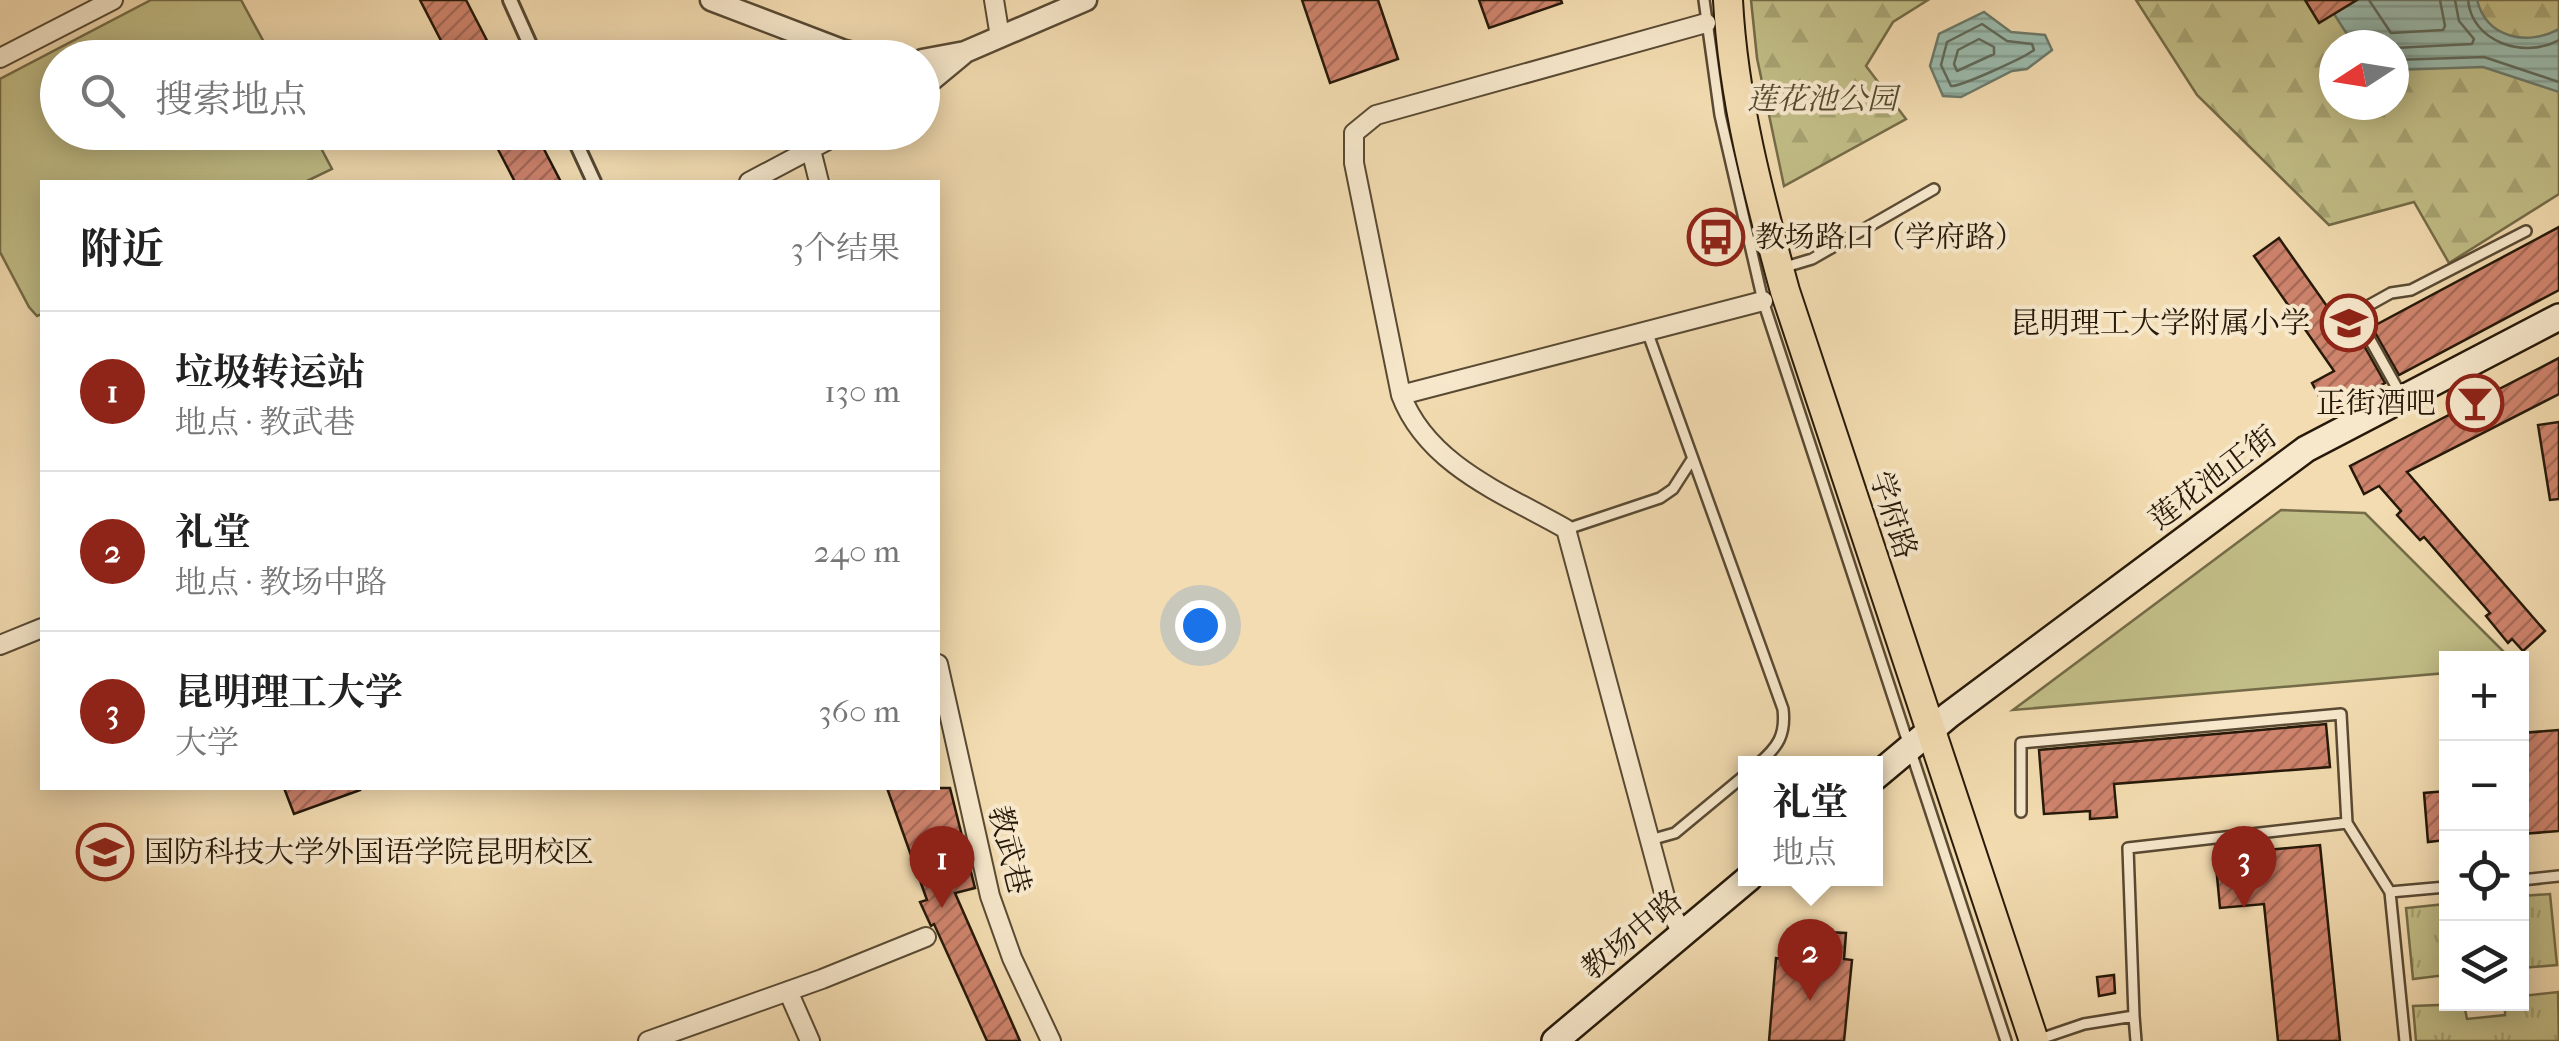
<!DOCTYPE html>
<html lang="zh">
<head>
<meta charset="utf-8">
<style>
  body { margin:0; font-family:"IM FELL French Canon","Noto Serif SC",serif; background:#f2f2f2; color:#222 }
  .controls { position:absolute; right:30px; bottom:30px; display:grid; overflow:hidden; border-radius:0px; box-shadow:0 5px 25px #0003 }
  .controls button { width:90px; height:90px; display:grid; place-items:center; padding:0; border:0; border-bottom:2px solid #e0e0e0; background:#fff; color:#222; font:50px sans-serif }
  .compass { position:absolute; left:2319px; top:30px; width:90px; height:90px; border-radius:50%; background:#fff; box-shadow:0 5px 25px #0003; rotate:258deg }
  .you { position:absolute; left:1200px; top:625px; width:35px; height:35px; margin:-25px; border:8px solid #fff; border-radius:50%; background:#1a73e8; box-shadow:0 0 0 15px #1a73e833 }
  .badge { display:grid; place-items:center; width:65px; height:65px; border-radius:50%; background:#8f2418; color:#fff; font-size:32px; font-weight:700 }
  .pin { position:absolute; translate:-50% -82px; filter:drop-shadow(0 2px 5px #0008) }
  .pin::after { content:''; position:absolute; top:52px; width:35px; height:30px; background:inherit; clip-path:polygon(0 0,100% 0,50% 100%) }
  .popup { position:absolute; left:1738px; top:756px; width:145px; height:130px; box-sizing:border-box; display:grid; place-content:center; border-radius:0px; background:#fff; filter:drop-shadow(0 2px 8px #0005); font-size:32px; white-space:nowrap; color:#767676 }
  .popup b { font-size:38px; color:#222 }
  .popup::after { content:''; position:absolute; left:50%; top:100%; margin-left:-20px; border:20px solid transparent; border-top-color:#fff }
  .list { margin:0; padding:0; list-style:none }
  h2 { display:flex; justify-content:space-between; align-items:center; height:130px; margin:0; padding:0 40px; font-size:42px }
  h2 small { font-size:32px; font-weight:400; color:#767676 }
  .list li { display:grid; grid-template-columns:65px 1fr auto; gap:30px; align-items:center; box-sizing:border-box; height:160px; padding:0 40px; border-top:2px solid #e0e0e0 }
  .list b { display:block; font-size:38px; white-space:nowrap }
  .list p { margin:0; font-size:32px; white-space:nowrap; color:#767676 }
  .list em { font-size:32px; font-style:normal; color:#767676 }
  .icon { flex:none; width:55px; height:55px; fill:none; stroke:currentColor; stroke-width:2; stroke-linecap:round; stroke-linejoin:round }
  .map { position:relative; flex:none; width:2559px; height:1041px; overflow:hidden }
  .search { position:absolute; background:#fff; box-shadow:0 5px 25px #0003; left:40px; top:40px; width:900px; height:110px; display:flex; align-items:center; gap:25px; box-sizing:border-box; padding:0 35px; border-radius:55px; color:#767676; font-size:38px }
  .panel { position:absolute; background:#fff; box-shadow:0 5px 25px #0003; left:40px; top:180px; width:900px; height:610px; border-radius:0px }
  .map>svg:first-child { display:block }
  .grass { fill:url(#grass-tufts); stroke:#746c48; stroke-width:2.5 }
  .forest { fill:url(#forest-firs); stroke:#746c48; stroke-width:2.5; fill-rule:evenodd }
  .pitch { fill:#c2be87; stroke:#746c48; stroke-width:2.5 }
  .water { fill:url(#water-rules); stroke:#6c7a6b; stroke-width:2.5 }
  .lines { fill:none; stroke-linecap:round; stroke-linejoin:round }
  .shore { stroke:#606a5b; stroke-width:2.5 }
  .building { fill:url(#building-hatch); stroke:#261909; stroke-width:2.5 }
  .service-casing { stroke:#594a33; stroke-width:14 }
  .pedestrian-casing { stroke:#594a33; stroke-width:18 }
  .minor-casing { stroke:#594a33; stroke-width:22 }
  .tertiary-casing { stroke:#594a33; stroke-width:25 }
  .secondary-casing { stroke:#261909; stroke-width:30 }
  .primary-casing { stroke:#261909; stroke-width:32 }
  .service { stroke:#f7e8cc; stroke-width:9 }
  .pedestrian { stroke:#f7e8cc; stroke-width:12 }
  .minor { stroke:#f7e8cc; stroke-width:18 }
  .tertiary { stroke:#f7e8cc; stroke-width:20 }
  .secondary { stroke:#f7e8cc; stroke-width:25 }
  .primary { stroke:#f3dcb1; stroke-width:28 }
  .labels { text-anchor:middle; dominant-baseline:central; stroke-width:8; stroke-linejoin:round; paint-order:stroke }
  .park-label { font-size:30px; font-style:italic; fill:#554b2f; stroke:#f7e8cc }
  .poi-label { font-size:30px; fill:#261909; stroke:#f7e8cc; text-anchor:start }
  .street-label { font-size:30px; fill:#261909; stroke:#f7e8cc }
</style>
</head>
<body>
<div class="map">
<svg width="2559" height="1041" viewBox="0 0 2559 1041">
  <defs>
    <pattern id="grass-tufts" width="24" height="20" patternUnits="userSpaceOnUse" patternTransform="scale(2.5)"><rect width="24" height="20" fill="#c2be87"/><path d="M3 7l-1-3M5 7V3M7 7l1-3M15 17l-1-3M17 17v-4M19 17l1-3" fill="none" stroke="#a7a373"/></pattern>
    <pattern id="forest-firs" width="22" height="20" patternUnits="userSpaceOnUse" patternTransform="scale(2.5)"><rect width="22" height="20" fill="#c2be87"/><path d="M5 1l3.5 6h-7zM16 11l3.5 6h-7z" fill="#a7a373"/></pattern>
    <pattern id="water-rules" width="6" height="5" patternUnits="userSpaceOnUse" patternTransform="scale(2.5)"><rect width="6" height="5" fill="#9bbbad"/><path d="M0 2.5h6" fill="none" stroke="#85a094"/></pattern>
    <pattern id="building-hatch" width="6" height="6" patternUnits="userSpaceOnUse" patternTransform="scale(2.5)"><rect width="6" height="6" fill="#cf846d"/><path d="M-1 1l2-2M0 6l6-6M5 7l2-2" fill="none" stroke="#a86b58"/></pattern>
  </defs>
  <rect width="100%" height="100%" fill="#f3dcb1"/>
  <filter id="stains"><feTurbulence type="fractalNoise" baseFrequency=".002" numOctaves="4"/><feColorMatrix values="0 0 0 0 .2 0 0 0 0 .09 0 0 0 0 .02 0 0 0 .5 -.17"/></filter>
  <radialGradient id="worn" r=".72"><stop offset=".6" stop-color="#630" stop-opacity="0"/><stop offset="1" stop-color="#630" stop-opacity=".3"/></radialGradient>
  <path class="grass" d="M2550,894L2557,965L2522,968V896Z
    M2446,904V975L2413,979L2406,908Z
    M2558,992L2559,1041H2416L2413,1006L2464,1004L2467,1019L2505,1015V1004H2522V996Z"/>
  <path class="forest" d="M1751,0H1928L1893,22L1866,66L1906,119L1784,186L1757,58Z
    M2136,0H2559V194L2449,263L2414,202L2329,225L2197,95ZM2334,45H2394V105H2334Z"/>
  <path class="pitch" d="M151,0H241L272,57L58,58V132L313,133L332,169L305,182H42V314L37,316L29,307L0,252V79Z
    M2281,510L2365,513L2510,658H2446V673L2013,710Z"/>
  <path class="water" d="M2325,0H2477C2487,39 2528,46 2559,29V92L2483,67L2394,70V45H2354Z
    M1984,12L2011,32L2045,35L2052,50L2027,69L2012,71L1961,97L1943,96L1930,66L1939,34Z"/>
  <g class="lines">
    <path class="shore" d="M2369,0L2391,33L2443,30L2445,26L2440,0
      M2468,0C2472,43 2525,59 2559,40
      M1982,24L2007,41L2032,44L2034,50C2026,57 1960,87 1951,86L1941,65L1947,42Z
      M1979,39L1994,47V54L1957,71L1954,64L1958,50Z
      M2394,48L2472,44L2474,39L2459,21L2455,0
      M2394,60L2484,57L2559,82"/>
  </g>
  <path class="building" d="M420,0H466L496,58H450Z
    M1302,0H1378L1398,59L1330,83Z
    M1479,0H1561L1562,3L1489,28Z
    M2305,0H2357L2319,23Z
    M489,132H535L561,182H515Z
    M2559,227V290L2399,375L2372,327Z
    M2279,238L2350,339L2358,335L2385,383L2328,413L2312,383L2334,371L2254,256Z
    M2559,358V394L2407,472L2545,631L2523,651L2512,639L2508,643L2486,616L2490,613L2424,537L2420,540L2397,515L2401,511L2379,486L2364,494L2350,466Z
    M2559,422V499L2550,500L2538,425Z
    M2326,724L2330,767L2114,784L2117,817L2090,819V811L2044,814L2039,750Z
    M2559,730V831L2522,834V733Z
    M284,788H360V790L294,814Z
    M887,788H950L975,888L955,893L1020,1041H987L934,924L931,926L920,902L927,900Z
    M2446,791V840L2428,842L2424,793Z
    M2320,845L2340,1041H2278L2264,904L2220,908L2215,855Z
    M1788,930L1846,933L1844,959L1852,960L1844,1041H1769L1776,958L1786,959Z
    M2114,975L2115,993L2099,996L2097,977Z"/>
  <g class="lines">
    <g class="service-casing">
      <path id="service" d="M1704,0L1720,115L1763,301L2006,1041
        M1782,268L1812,259L1934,189
        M1647,331L1783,709C1786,735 1778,747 1758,764
        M2401,395L2363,327L2364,308L2391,293L2411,290L2526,231
        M1567,529L1660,498L1673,489L1691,461
        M2021,812V743L2341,714L2347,823
        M1650,840L1675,833L1745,775
        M2522,880L2559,876
        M2134,1016L2136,1041
        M2040,1039L2084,1024L2134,1016L2128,848L2347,823L2390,892
        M2405,1041L2390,892L2446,887"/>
    </g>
    <g class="pedestrian-casing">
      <path id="pedestrian" d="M510,0L536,58
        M571,132L594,182"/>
    </g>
    <g class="minor-casing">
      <path id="minor" d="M994,0L1000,37
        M0,58L113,0
        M811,150L819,182
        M749,182L843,132
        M1401,395L1763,301
        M0,645L42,628
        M938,664L990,896L1012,958L1051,1041
        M1683,935L1667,904L1566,529C1505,494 1428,466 1401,395L1354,163V133L1376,115L1706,23
        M788,991L810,1041
        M648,1041L822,979L926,937"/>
    </g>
    <g class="tertiary-casing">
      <path id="tertiary" d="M711,0L842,50L872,58
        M922,60L965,52L1086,0
        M922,88L963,54"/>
    </g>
    <g class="secondary-casing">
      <path id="secondary" d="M1875,777L1949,715L2306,449L2559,317
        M1555,1041L1749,878"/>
    </g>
    <g class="primary-casing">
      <path id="primary" d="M1728,0C1733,99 1759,196 1785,291L2034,1041"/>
    </g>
    <use href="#service" class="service"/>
    <use href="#pedestrian" class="pedestrian"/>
    <use href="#minor" class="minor"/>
    <use href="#tertiary" class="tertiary"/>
    <use href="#secondary" class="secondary"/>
    <use href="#primary" class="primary"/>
  </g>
  <defs>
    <g id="bus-ring" transform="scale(2.875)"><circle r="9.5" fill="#f7e8cc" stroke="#8f2418" stroke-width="1.5"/><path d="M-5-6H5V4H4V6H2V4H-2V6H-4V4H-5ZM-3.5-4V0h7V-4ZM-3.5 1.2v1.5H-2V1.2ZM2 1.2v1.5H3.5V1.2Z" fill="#8f2418"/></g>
    <g id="school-ring" transform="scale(2.875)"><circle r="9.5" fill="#f7e8cc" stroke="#8f2418" stroke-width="1.5"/><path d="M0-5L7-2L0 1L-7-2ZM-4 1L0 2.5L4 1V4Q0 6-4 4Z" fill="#8f2418"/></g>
    <g id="bar-ring" transform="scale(2.875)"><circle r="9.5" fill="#f7e8cc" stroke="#8f2418" stroke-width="1.5"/><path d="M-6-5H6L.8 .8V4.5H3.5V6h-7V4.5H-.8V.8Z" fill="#8f2418"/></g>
    <g id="university-ring" transform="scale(2.875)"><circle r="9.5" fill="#f7e8cc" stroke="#8f2418" stroke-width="1.5"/><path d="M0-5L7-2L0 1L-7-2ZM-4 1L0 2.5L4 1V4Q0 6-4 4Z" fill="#8f2418"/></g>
  </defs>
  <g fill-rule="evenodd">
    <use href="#bus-ring" x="1716" y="237"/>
    <use href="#school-ring" x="2349" y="323"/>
    <use href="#bar-ring" x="2475" y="403"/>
    <use href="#university-ring" x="105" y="852"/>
  </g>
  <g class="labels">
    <g class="park-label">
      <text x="1822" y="99">莲花池公园</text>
    </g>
    <g class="poi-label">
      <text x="1755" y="237">教场路口（学府路）</text>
      <text x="2310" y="323" text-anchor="end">昆明理工大学附属小学</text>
      <text x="2436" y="403" text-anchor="end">正街酒吧</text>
      <text x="144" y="852">国防科技大学外国语学院昆明校区</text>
    </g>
    <g class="street-label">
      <text transform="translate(2213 478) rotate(-37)">莲花池正街</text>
      <text transform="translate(1893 515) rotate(72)">学府路</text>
      <text transform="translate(1009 850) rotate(76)">教武巷</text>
      <text transform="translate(1632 935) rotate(-40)">教场中路</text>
    </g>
  </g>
  <rect width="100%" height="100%" filter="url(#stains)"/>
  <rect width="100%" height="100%" fill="url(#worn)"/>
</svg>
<div class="controls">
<button>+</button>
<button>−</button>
<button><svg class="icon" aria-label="locate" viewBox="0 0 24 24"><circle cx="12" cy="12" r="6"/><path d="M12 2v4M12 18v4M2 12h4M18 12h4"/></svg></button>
<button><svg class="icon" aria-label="layers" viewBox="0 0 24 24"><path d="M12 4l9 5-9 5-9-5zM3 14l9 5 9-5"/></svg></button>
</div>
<svg class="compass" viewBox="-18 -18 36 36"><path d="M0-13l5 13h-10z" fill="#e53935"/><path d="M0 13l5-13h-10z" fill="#767676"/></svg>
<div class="you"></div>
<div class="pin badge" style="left:942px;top:908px">1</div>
<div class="pin badge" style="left:1810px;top:1001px">2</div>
<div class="popup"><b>礼堂</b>地点</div>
<div class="pin badge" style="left:2244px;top:908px">3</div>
<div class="search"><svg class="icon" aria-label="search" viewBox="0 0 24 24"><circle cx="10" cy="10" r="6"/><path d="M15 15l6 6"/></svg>搜索地点</div>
<section class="panel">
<h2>附近<small>3个结果</small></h2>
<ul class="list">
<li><span class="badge">1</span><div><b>垃圾转运站</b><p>地点 · 教武巷</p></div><em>130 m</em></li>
<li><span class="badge">2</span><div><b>礼堂</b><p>地点 · 教场中路</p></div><em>240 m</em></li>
<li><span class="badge">3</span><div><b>昆明理工大学</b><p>大学</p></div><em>360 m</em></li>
</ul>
</section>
</div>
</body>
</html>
